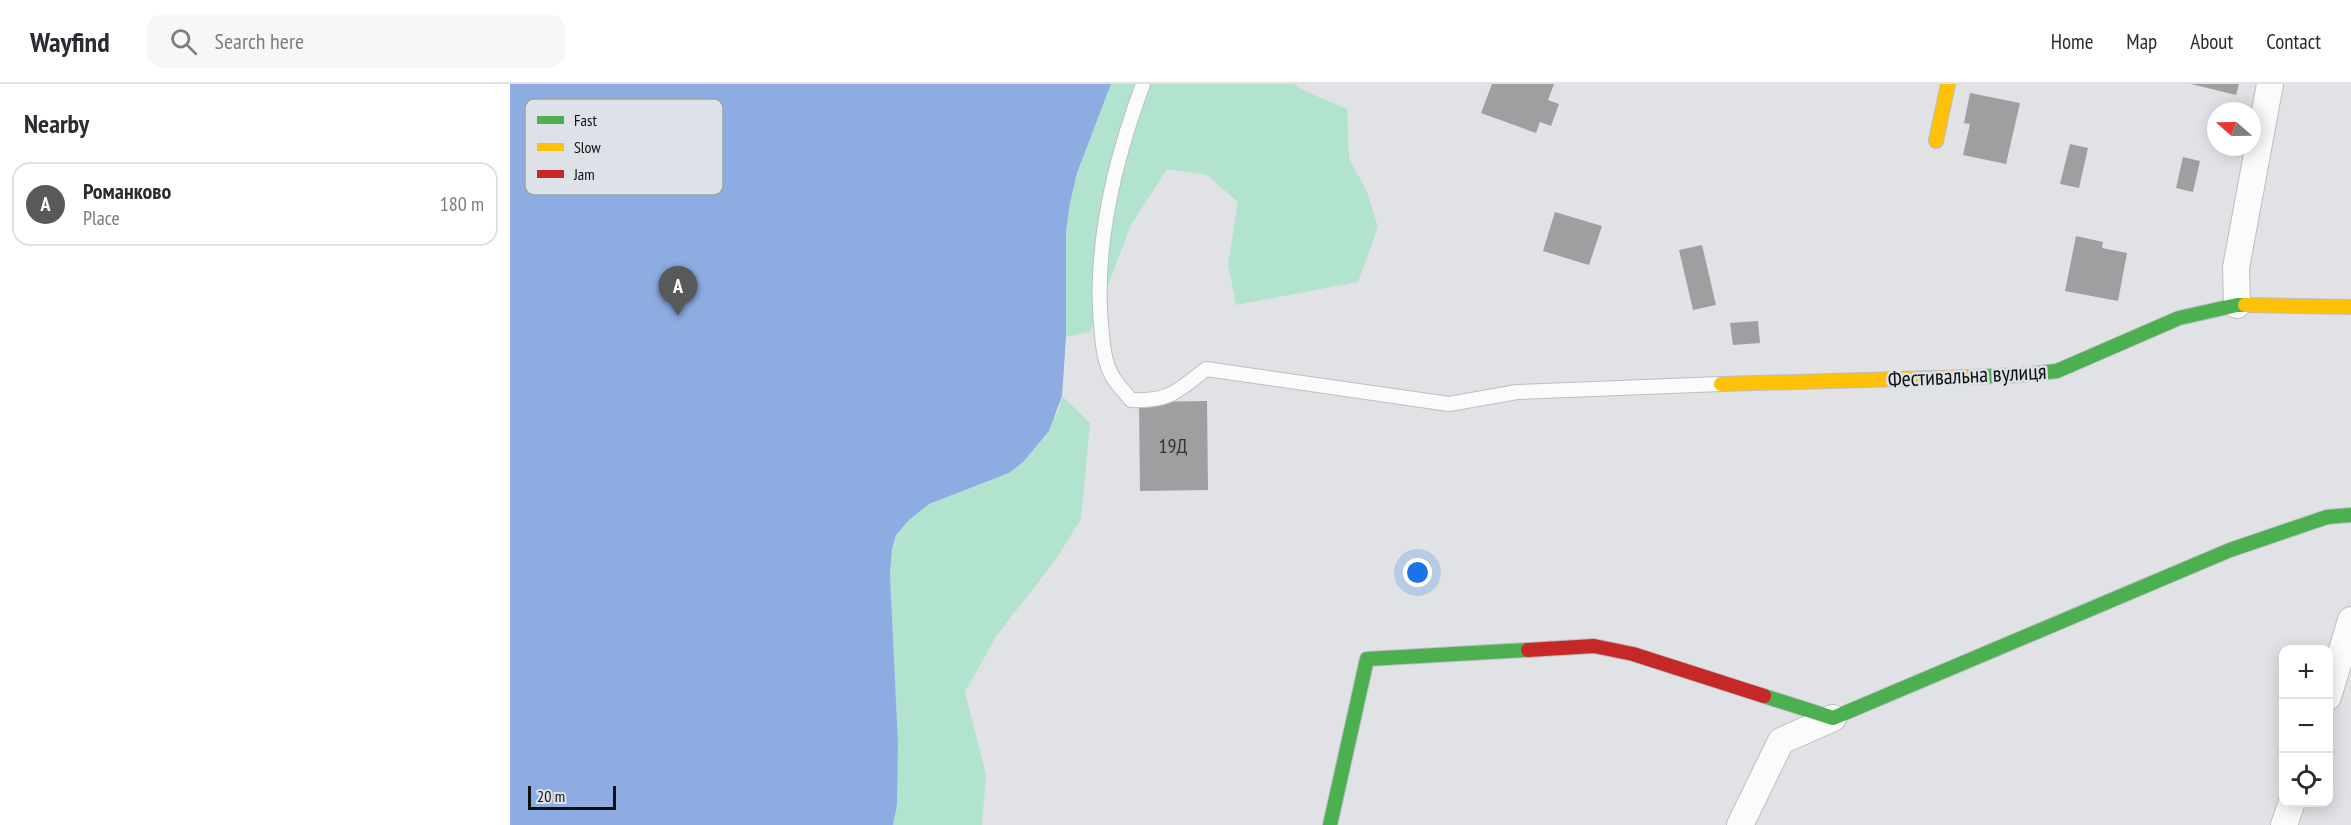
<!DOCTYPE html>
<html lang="en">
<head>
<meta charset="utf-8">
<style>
  body { margin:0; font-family:"PT Sans Narrow",sans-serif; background:#f7f7f7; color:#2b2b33 }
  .controls { position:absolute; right:18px; bottom:18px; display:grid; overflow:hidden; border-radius:12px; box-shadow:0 3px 15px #0003 }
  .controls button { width:54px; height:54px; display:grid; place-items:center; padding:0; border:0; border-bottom:2px solid #e1e1e2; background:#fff; color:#2b2b33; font:30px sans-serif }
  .compass { position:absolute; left:1697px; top:18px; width:54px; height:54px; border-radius:50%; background:#fff; box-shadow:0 3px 15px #0003; rotate:290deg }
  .scale { position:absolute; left:18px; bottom:15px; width:88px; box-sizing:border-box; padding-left:6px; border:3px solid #0e0f11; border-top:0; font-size:16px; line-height:21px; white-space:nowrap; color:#0e0f11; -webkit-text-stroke:4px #dde1e8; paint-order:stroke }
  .you { position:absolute; left:908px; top:489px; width:21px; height:21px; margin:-15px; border:4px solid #fff; border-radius:50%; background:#1a73e8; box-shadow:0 0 0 9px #1a73e833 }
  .badge { display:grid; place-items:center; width:39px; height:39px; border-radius:50%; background:#58595b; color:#fff; font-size:20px; font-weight:700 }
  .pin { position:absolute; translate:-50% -50px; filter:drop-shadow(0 2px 3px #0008) }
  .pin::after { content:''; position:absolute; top:32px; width:21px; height:18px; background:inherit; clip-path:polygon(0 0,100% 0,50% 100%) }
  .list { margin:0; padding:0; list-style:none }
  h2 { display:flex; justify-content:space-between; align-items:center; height:78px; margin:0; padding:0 24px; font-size:26px }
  h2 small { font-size:20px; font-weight:400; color:#7c7c81 }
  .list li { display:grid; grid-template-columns:39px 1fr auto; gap:18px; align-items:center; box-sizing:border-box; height:84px; margin:0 12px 12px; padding:0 12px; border:2px solid #e1e1e2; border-radius:18px }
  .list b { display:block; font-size:22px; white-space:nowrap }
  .list p { margin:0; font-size:20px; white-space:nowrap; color:#7c7c81 }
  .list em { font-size:20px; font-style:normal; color:#7c7c81 }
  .icon { flex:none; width:33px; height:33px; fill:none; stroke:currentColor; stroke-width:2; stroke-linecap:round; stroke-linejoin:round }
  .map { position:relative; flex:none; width:1841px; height:741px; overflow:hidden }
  header { display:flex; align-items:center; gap:36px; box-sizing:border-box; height:84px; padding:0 30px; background:#fff; border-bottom:2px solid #e1e1e2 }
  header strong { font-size:28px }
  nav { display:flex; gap:33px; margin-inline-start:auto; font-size:21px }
  .search { width:420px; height:54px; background:#f7f7f7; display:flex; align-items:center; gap:15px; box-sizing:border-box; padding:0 21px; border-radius:18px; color:#7c7c81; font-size:22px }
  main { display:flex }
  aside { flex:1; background:#fff }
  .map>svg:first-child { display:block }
  .green { fill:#b2e3cf }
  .water { fill:#8dace2 }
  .building { fill:#9f9ea1 }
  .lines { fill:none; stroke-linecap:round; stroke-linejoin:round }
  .lane-casing { stroke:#bcbec0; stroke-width:16 }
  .street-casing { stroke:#bcbec0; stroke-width:28 }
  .fast-casing { stroke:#bcbec0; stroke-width:16 }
  .slow-casing { stroke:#bcbec0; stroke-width:16 }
  .jam-casing { stroke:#bcbec0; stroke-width:16 }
  .lane { stroke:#fafbfb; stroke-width:14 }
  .street { stroke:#fafbfb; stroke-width:26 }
  .fast { stroke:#4caf50; stroke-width:14 }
  .slow { stroke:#ffc107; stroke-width:14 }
  .jam { stroke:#c62828; stroke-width:14 }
  .labels { text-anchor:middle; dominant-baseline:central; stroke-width:5; stroke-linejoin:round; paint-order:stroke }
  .number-label { font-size:20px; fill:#323335 }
  .street-label { font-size:22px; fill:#0e0f11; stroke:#dde1e8 }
  .key { fill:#dde1e8; stroke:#9fa2a8; stroke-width:1.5 }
  .key-label { font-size:16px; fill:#0e0f11 }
</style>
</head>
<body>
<header>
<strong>Wayfind</strong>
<div class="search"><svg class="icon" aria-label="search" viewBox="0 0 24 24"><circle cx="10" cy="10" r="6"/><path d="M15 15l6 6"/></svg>Search here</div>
<nav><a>Home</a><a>Map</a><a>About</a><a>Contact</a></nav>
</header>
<main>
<aside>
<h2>Nearby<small></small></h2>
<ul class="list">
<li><span class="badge">A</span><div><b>Романково</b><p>Place</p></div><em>180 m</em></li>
</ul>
</aside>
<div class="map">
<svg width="1841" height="741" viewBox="0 0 1841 741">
  <rect width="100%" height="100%" fill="#e0e2e5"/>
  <path class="green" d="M601,0H784L790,5L837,25L839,75L856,105L868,143L848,198L726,221L718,180L728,118L697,91L657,85L621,141L580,248L556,253C554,209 551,161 560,118C568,78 587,39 601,0Z
    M552,312L580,339L571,435L544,478L487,551L455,608L476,691L472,741H383L387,721L388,660L380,490L382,465L386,451L399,436L419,420L499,389L548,328Z"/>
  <path class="water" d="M0,0H601L567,89L560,119L556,147V253L552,312L539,347L513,378L499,389L419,420L399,436L386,451L382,465L380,490L388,660L387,721L383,741H0Z"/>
  <path class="building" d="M982,0H1044L1038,16L1049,20L1041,42L1030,38L1026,49L971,29Z
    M1681,0H1729L1726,11Z
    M1460,9L1510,19L1496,80L1453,71L1460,40L1454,39Z
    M1560,60L1578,64L1569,104L1550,100Z
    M1673,73L1690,77L1683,108L1666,104Z
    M1045,128L1092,142L1079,181L1033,167Z
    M1566,152L1593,158L1592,164L1617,169L1608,217L1555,207Z
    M1192,161L1206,221L1183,226L1169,166Z
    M1248,237L1250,259L1223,261L1220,239Z
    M697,317L698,406L630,407L629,318Z"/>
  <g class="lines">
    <g class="lane-casing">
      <path id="lane" d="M633,0C604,78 582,167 592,251C593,265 596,283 604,295C609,303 616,309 621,316C659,318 668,307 696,285L939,320L1007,308L1211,300"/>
    </g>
    <g class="street-casing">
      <path id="street" d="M1727,221L1726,184L1760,0
        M1818,613L1841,536
        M1230,741L1271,657L1323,634
        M1774,741L1782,718"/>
    </g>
    <g class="fast-casing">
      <path id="fast" d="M1460,293L1511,291L1547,287L1669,234L1727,221H1735
        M1254,612L1323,634L1720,466L1817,433L1841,431
        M820,741L857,575L1018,566"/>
    </g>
    <g class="slow-casing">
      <path id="slow" d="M1426,57L1438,0
        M1735,221L1841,223
        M1211,300L1460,293"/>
    </g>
    <g class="jam-casing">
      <path id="jam" d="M1018,566L1084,562L1123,570L1254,612"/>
    </g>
    <use href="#lane" class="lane"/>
    <use href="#street" class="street"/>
    <use href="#fast" class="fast"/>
    <use href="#slow" class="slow"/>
    <use href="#jam" class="jam"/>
  </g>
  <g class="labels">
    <g class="number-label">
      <text x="663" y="362">19Д</text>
    </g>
    <g class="street-label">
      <text transform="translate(1457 291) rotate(-3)">Фестивальна вулиця</text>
    </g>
  </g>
  <rect x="15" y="15" width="198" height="96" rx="9" class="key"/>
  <rect x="27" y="32" width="27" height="8" fill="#4caf50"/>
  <rect x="27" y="59" width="27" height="8" fill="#ffc107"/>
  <rect x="27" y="86" width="27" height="8" fill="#c62828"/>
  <g class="key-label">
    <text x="64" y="42">Fast</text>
    <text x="64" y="69">Slow</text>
    <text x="64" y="96">Jam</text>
  </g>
</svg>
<div class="controls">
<button>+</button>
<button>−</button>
<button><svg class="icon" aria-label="locate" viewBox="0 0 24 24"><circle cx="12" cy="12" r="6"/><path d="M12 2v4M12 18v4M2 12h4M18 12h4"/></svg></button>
</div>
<svg class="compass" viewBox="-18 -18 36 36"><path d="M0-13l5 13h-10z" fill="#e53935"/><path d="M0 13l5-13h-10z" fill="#7c7c81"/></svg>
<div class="scale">20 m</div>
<div class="you"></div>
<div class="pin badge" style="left:168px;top:232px">A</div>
</div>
</main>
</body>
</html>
